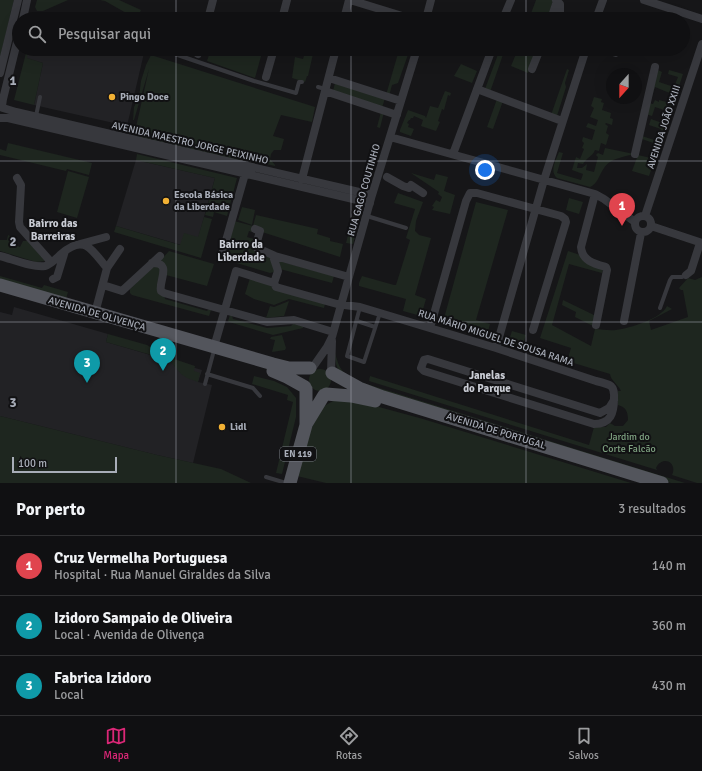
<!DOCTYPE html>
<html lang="pt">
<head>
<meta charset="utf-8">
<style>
  body { margin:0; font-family:Signika,sans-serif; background:#1e1e20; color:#f1f3f6 }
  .compass { position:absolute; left:606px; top:68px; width:36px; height:36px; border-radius:50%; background:#101012; box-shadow:0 4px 16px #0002; rotate:201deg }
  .scale { position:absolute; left:12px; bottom:10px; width:105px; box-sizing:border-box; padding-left:4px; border:2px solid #a8adb8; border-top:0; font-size:11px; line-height:14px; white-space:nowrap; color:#a8adb8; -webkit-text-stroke:3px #111113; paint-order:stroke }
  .you { position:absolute; left:485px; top:170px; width:14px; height:14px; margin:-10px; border:3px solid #fff; border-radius:50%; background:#1a73e8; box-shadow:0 0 0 6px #1a73e833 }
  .badge { display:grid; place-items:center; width:26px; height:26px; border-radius:50%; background:#db2777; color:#fff; font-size:13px; font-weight:700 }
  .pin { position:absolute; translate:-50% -33px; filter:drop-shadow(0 1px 2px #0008) }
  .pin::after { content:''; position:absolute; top:21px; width:14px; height:12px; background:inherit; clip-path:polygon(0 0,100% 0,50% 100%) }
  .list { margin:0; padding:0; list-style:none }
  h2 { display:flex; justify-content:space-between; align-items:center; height:52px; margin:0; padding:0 16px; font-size:17px }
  h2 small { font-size:13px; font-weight:400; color:#9c9d9f }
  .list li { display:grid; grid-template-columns:26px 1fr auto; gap:12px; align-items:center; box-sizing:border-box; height:60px; padding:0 16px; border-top:1px solid #303032 }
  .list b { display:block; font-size:15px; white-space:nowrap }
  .list p { margin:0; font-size:13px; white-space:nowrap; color:#9c9d9f }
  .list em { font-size:13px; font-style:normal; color:#9c9d9f }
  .icon { flex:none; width:22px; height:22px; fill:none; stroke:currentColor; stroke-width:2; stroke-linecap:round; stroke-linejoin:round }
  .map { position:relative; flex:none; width:702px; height:483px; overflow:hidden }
  .search { position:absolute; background:#101012; box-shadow:0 4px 16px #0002; left:12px; right:12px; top:12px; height:44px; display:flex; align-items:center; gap:10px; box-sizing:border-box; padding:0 14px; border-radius:22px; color:#9c9d9f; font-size:15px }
  .sheet { height:232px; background:#101012 }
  nav { display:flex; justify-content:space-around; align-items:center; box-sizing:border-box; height:56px; border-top:1px solid #303032; background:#101012; font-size:11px; color:#9c9d9f }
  nav a { display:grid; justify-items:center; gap:2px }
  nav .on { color:#db2777 }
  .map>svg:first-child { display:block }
  .built { fill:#222225 }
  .green { fill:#1e261f }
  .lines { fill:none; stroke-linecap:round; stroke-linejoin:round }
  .lane { stroke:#37383d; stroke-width:4 }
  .street { stroke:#37383d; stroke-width:8 }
  .primary { stroke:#53555c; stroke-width:13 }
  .grid { fill:none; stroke:#a8adb8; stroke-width:1; stroke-opacity:0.55 }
  .poi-dot { fill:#f2b134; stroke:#111113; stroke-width:1.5 }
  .labels { text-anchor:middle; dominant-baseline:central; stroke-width:4; stroke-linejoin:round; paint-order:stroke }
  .shield { fill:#111113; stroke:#7b7e86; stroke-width:1 }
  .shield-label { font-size:9px; font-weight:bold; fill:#a8adb8 }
  .poi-label { font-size:10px; font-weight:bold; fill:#a8adb8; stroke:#111113; text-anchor:start }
  .street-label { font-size:10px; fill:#a8adb8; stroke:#111113 }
  .park-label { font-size:10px; fill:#7fa381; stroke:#111113 }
  .neighbourhood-label { font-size:11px; font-weight:bold; fill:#c9ccd4; stroke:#111113 }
  .grid-label { font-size:13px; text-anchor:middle; font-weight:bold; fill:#a8adb8; stroke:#111113; stroke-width:4; stroke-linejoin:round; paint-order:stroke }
</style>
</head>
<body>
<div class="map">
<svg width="702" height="483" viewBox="0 0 702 483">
  <rect width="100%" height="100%" fill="#161618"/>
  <path class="built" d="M28,49H132L144,53L127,126L34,105L43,63L26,58Z
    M136,160L215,178L195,249L116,226Z
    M14,307L108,334L106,342L202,370L198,382L212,385L193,463L157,455L0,416V312L12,315Z"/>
  <path class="green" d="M0,0H14L0,58Z
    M37,0H68L43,11H37L35,7Z
    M100,0H119L141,10L137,19H131L128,14L105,1Z
    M536,0H553L548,19H529Z
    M27,49H28L27,58L43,63L34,105L14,100Z
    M211,49H263L255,78L207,61Z
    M297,49H306L305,52L313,54L308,76H307L305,82L292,78L295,57L303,59L305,52Z
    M398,49H410L398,83L392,85L389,96L386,95L381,111L384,112L380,128L377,127L381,112L332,95L336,79L386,95L399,50Z
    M500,49H505L490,92L485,89Z
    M518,49H537L528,73L511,66Z
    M151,55L315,107L312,122L281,115L273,136L284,139L281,150H274L271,154L270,159L275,165V166L245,159L234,160L134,136L149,69L134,120H133L134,107L139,97L141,81L146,65Z
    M461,64L477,71L472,83L454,76Z
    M567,69L569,70L565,83L566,87L557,116L551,115Z
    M656,69L662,72L659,82L674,87L678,77L668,74L669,70L683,74L656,157L652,156L656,144L642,139V136L657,141L661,129L649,125L651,119L662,123L663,122L667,111L655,107L652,116L645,114L648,103L653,104L655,100L659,102V100L670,103L672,94L655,87L653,94Z
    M445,91L451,93L450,96L448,95L444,110L442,109L438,121L440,122L436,131L421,126L423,120L414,116L413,118H411L410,120H409L407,123L409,124L408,127L414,129L411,136L400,132V130L408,110L425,116L426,118L430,106L438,108Z
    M594,97L602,99L601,102L604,103L602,110L611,113L610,118L613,119L612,125L606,123L605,124L608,126L606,133L609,135L606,145L601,143L599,151L595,150C593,156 586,158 583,164L578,163L577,168H582L587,164L586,170L594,172L598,157L596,155L598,153L603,155L605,148L634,154C627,156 616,158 610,162C600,168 600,183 590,187L557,178C549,171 556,160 559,152L563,153L557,173L581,180L583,174L572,170L576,157L580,159L584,149L582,148L584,143L582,141L583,137L592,140L595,130L586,127L588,123L596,126L598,120L590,117L594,108L591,106Z
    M497,99L503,101L493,129L487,127Z
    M8,143L92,163L89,175L67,169L66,171L0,155V149L6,151Z
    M137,154L237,178L227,216L214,212L213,217L205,215L215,178L136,160Z
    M638,155L655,159L649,176L632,171Z
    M68,171L89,177L77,218L57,212Z
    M411,173L434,180L436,174L448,177L444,191L455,195L450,214L432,210L434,207L432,206L436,200L440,202L442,197L438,194L439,192Z
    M398,193L423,202L416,221L415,231L419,235L431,238L415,295L426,299L421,316L403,311L406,299L359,286V283L362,276L394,285H396L410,240L406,238L415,209L394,203Z
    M569,198L583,202L579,214L566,210Z
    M476,202L508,210L476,320L490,324L487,335L443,322Z
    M242,207L255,210L252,225L238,220Z
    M355,208L360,211L361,214L353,244L346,243Z
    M256,215L318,229L317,234L330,238V241L343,244L340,257L262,232L253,226L252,232L249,231L247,237L254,239L255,251L259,254L271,258L275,267L274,272L270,273L223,259L234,221L253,226Z
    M204,217L212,219L201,258L114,232L116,226L180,245L184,233L198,237Z
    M8,235L14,238L13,244L20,247L23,241H28L45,261L36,262L0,251V240H7Z
    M169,251L214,264L207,286L166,275L167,269L161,260Z
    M568,251L580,255L603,269L602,273L569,264L552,325L591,346L595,329C601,329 609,331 616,330C630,328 661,319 667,306L672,309L649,321L651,330L688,317L683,290H681L679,288L688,278L695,280L702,277V483H697L672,475C678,462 662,455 656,468L657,470L369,381L370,376L589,445L594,427H606L610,423L615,426H623L628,420C628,412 626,407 618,405V391H621C618,384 611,381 610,374L567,361L571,348L540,338Z
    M279,261L334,276L332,283L280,269L278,262Z
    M155,267H158L160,270L165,299L207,311L209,309L211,310L209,316L132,295L130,293V289L152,268Z
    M0,276L42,288L44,285L68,292L66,299L0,280Z
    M250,278L325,304L324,308L289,299L274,305L254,299L245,294Z
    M563,300L596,316L593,326L575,317L576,312L562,305Z
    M289,301L284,316L266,318L270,306L274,307Z
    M230,315L232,316L233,319L267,328L291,326L294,323L304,326L303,328L273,335L229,322L228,321Z
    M512,331L526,335L522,347L508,343Z
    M108,334L147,345L165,356L195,366L194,371L200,373L198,382L187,378L181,374L169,360L106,342Z
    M282,335L286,348L285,350L272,352L275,340L270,339L271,337Z
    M335,353C340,371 342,372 357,381L685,483H671L380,393L341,373C336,367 335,362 335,353Z
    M309 380a11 11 0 1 1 22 0a11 11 0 1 1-22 0Z
    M254,376L274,381L287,387L296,398V417L282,474L276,473L293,402L287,400L288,395L252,384Z
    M335,400L357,401L423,419L631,483H326L297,476L308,434L324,406Z
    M0,416L157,455L221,469L251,483H0Z"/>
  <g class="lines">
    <path class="lane" d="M109,49L124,53
      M160,49L254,81L296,93L299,82H302
      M598,49L616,55
      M318,87L325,89
      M36,116L40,97
      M367,216L406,228
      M360,307L347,356L364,362L380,313
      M660,308L670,280L672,277H682L686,275
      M357,321L375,327
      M207,374L253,388L260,396
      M205,384L213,354
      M266,477L286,483"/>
    <path class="street" d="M350,0L412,19
      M556,0L560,4V15L566,19
      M644,0L702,19
      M23,19L27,0
      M208,19L213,0
      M282,19L287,0
      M344,19L349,0
      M426,19L431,0
      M503,19L511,0
      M551,19L557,1
      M596,19L603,0
      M198,54L200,49
      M532,69L540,49
      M0,73L18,0
      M266,77L274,49
      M329,78L401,101
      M477,89L562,121
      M325,91L397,115
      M2,106L3,99L19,34
      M3,108L16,112L372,195
      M1,118H8L370,203
      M390,137L595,194L604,199L635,222
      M453,154L492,49
      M635,154L655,67
      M387,177L403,186L409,188L411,185L423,193
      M17,178L21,185L19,222L20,227L51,262
      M302,179L336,49
      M595,194L581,247C582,261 595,264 606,267L607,270L596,325
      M635 224a8 8 0 1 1 16 0a8 8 0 1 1-16 0Z
      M645,216L702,44
      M651,226L702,243
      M255,229L260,231L256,245L257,248L275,256L349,277
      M80,244L106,237
      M0,256C12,259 33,268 45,266C50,265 56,259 60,255C84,233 91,249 107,268L95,313
      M221,258L245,174
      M152,263C173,262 158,282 161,291L164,293L267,322L294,320L333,332
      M107,268L120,249
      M686,275L691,271L700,243
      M53,279L57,277L65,251
      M274,283L278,271L274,259L275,256
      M103,285L122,291L160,256
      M624,321L641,233
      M430,328L466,201L470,193H477L561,216L565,219L566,222L533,330
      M214,347L236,271L274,283L276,287L337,304L360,307L380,313L496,348L596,381C600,382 608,384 611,386C615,390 614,394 614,398C614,413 611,424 594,424L424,371L421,368L424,360L428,359L600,413L609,408L614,400
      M496,348L544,180L586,49
      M313,367L327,347L332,337L372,195L417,49
      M331,372L332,341"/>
    <path class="primary" d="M0,285L273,364L289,368H310
      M273,371L287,377L305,387
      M332,373L359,388L383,397L662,483
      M326,394L351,396L375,401
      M307,423L324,395
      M290,483L306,425V389"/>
  </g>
  <path class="grid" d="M176,0V19M351,0V19M526,0V19M176,49V483M351,49V483M526,49V483M0,161H702M0,322H702"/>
  <g class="poi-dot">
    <circle cx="112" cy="97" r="4"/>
    <circle cx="166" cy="201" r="4"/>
    <circle cx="222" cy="427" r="4"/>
  </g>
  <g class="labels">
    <rect class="shield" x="280" y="447" width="36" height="14" rx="3"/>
    <g class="shield-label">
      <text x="298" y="454">EN 119</text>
    </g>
    <g class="poi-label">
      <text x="120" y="97">Pingo Doce</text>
      <text x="174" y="195">Escola Básica<tspan x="174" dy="12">da Liberdade</tspan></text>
      <text x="230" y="427">Lidl</text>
    </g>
    <g class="street-label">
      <text transform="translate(664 127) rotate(-72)">AVENIDA JOÃO XXIII</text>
      <text transform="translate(190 143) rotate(13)">AVENIDA MAESTRO JORGE PEIXINHO</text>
      <text transform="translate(364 190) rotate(-74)">RUA GAGO COUTINHO</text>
      <text transform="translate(97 314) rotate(16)">AVENIDA DE OLIVENÇA</text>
      <text transform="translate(496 338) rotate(18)">RUA MÁRIO MIGUEL DE SOUSA RAMA</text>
      <text transform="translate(496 431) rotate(17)">AVENIDA DE PORTUGAL</text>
    </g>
    <g class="park-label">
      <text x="629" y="437">Jardim do<tspan x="629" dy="12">Corte Falcão</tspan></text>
    </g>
    <g class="neighbourhood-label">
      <text x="53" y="223">Bairro das<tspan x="53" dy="13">Barreiras</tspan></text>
      <text x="241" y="244">Bairro da<tspan x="241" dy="13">Liberdade</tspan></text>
      <text x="487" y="375">Janelas<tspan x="487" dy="13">do Parque</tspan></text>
    </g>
  </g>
  <g class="grid-label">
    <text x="13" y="85">1</text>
    <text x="13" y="246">2</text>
    <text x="13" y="407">3</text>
  </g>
</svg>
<svg class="compass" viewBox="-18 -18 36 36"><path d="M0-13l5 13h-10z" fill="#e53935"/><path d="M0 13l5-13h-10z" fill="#9c9d9f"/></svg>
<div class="scale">100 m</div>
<div class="you"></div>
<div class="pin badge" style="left:622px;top:226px;background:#e0444e">1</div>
<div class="pin badge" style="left:163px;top:371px;background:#0f9aa8">2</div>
<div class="pin badge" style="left:87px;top:383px;background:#0f9aa8">3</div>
<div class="search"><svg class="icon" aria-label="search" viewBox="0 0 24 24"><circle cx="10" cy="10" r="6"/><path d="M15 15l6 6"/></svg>Pesquisar aqui</div>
</div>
<section class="sheet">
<h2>Por perto<small>3 resultados</small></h2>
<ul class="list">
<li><span class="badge" style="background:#e0444e">1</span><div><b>Cruz Vermelha Portuguesa</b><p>Hospital · Rua Manuel Giraldes da Silva</p></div><em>140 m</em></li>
<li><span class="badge" style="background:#0f9aa8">2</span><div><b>Izidoro Sampaio de Oliveira</b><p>Local · Avenida de Olivença</p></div><em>360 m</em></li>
<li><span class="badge" style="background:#0f9aa8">3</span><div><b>Fabrica Izidoro</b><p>Local</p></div><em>430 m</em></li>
</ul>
</section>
<nav>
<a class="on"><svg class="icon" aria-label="map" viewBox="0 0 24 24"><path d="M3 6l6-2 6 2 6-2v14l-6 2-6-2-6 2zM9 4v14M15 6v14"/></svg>Mapa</a>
<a><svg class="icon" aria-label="directions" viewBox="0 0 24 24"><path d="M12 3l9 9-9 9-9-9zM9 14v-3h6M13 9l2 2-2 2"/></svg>Rotas</a>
<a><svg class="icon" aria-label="saved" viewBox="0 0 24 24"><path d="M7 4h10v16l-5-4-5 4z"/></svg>Salvos</a>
</nav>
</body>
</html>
